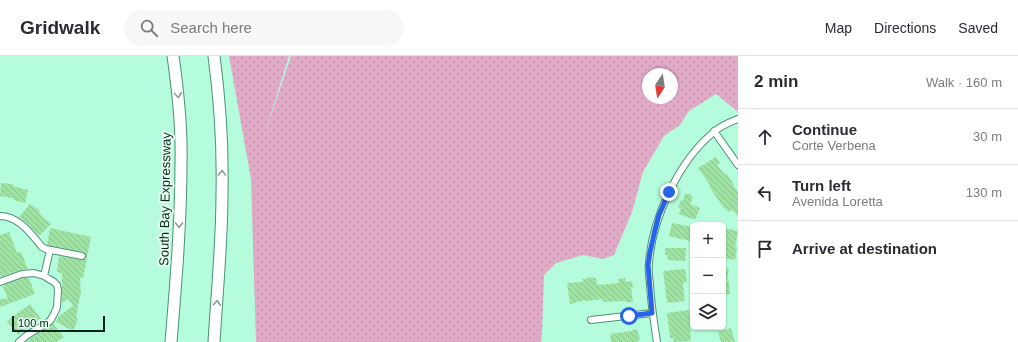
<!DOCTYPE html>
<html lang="en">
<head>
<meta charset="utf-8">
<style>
  body { margin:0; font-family:Arial,sans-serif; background:#f7f7f7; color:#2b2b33 }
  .controls { position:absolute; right:12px; bottom:12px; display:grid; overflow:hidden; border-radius:6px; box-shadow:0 1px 3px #0004 }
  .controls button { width:36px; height:36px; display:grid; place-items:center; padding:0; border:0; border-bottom:1px solid #e1e1e2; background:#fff; color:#2b2b33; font:20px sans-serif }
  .compass { position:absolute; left:642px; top:12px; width:36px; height:36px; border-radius:50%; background:#fff; box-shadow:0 1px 3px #0004; rotate:192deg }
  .scale { position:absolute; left:12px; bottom:10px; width:93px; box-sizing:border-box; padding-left:4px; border:2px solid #07251a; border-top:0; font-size:11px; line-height:14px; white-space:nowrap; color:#07251a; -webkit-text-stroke:3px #e3fef1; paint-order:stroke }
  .stop { position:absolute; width:12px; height:12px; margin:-9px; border:3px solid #2563eb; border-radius:50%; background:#fff }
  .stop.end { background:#2563eb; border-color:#fff; box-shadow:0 1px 4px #0008 }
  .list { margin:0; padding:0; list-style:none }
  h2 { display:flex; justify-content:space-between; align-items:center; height:52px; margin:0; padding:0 16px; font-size:17px }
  h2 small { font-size:13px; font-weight:400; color:#7c7c81 }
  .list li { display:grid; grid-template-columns:26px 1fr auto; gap:12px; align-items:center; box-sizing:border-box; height:56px; padding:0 16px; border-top:1px solid #e1e1e2 }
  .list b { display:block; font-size:15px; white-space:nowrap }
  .list p { margin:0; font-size:13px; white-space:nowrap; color:#7c7c81 }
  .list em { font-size:13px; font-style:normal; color:#7c7c81 }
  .icon { flex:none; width:22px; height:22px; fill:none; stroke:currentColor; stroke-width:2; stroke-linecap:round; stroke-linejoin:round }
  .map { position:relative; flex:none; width:738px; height:286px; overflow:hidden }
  header { display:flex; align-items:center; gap:24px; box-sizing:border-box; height:56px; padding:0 20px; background:#fff; border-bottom:1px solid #e1e1e2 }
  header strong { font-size:19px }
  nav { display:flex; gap:22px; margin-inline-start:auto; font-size:14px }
  .search { width:280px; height:36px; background:#f7f7f7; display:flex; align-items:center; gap:10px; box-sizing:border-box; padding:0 14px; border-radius:22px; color:#7c7c81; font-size:15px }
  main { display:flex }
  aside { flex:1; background:#fff }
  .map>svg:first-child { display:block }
  .grass { fill:url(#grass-dots); fill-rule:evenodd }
  .building { fill:url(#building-back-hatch) }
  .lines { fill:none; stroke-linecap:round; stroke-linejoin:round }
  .minor-casing { stroke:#4b9175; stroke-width:8 }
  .motorway-casing { stroke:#4b9175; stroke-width:13 }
  .minor { stroke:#fff; stroke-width:6 }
  .motorway { stroke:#fff; stroke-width:11 }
  .oneway { stroke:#8f9d98 }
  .route { stroke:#2563eb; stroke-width:5 }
  .labels { text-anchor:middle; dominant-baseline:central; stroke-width:4; stroke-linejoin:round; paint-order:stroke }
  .street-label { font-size:13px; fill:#07251a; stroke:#e3fef1 }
</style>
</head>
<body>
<header>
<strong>Gridwalk</strong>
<div class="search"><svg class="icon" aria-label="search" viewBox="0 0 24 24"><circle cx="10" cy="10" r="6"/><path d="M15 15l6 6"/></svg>Search here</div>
<nav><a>Map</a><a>Directions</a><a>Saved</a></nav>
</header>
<main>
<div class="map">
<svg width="738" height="286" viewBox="0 0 738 286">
  <defs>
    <pattern id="grass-dots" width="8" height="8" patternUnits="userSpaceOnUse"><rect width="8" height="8" fill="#e1abc8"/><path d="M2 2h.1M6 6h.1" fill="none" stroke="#c093ab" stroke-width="1.8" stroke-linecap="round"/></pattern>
    <pattern id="building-back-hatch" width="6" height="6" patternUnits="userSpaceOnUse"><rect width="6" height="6" fill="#9fe3a2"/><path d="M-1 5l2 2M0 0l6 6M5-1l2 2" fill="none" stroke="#87c38b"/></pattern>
  </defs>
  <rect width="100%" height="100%" fill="#b4fcdc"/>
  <path class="grass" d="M229,0H289L264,80L291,0H738V56L716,38L689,55L680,69L664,80L643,116L632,156L614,199L603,203L583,199L556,207L544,219L542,276L541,286H256L251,123ZM648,18H672V42H648Z"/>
  <path class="building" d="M716,101L720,107L717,109L725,119L727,118L734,129L733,130L738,135V160L732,154L729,156L723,151L709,130L710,129L698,112Z
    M1,127L13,128V130L28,134L25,147L13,144V142L0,140Z
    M685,138H690L693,142L690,148L700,152L695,164L679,158L681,152L678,151L681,144L683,145Z
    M30,148L39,154L40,155L39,157L51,168L39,180L27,167L19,161Z
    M672,167L693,171L690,185L669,180Z
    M50,172L91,181L83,222L80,221L81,239H80L76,262L78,263L73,275L56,266L59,260L73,250L68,243L62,247V217L57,216L59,200L82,204L86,203V199L83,196L47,189Z
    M723,172L738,175L735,191H737L735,204L723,202Z
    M9,176L17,197L21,196L28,213L20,214L1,221L0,218V179Z
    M665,192H686L685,205L667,204L668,199H665Z
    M723,212L729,213L727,225H729L730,238L723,239Z
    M685,213L687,226L683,227L685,245L667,247L663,215Z
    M593,221V222H596L597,229L619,227L618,223L625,222L626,226L632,225L633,231H631L633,246H626V245L603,246V243L586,245L585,244L576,246V247L570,248L567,227L583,226V223H586V222Z
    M23,222H29L35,238L0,251V243H8L3,231L5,230L4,229Z
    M30,248L41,263L36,266L37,268L32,271L31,269L18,279L7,265Z
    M689,254V258H691V263H690V268L691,285L674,286L673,282H670L667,257Z
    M53,268L64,281L56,286H26Z
    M731,272L735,286H721L718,276Z
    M637,273L640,283L637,286H611L610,278L632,275V274Z"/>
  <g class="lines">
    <g class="minor-casing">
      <path id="minor" d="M714,75L738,109
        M0,160C19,160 31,178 42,191L46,193L82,200
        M44,220L50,194
        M0,226L22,218L34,217L44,220L54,226L57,229L58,234L57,251L54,258L50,265L26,280L19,286
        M591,264L652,257
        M657,286C654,267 651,248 650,228C649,221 648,214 649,207C652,163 679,104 714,76C720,70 730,66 738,63"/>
    </g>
    <g class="motorway-casing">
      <path id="motorway" d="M214,0C220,45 223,91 222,137C222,187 217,236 214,286
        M171,286C176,226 181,166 181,106C182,71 178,35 173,0"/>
    </g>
    <use href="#minor" class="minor"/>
    <use href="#motorway" class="motorway"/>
  </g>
  <defs><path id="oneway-chevron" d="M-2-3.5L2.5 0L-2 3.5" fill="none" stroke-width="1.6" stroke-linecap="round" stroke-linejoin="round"/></defs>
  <g class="oneway">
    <use href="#oneway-chevron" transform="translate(178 39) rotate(85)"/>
    <use href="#oneway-chevron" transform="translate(222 117) rotate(-90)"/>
    <use href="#oneway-chevron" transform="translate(179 169) rotate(92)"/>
    <use href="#oneway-chevron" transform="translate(217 247) rotate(-87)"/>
  </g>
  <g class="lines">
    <path class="route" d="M629,260L652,257L648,209L650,196L655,174L659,159L669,136"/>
  </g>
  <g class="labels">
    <g class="street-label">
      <text transform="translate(165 143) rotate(-89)">South Bay Expressway</text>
    </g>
  </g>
</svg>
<div class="controls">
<button>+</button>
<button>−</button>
<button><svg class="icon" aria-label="layers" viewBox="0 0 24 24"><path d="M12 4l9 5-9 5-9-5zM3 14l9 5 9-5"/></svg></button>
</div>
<svg class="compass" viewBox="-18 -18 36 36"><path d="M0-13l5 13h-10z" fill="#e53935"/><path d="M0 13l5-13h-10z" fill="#7c7c81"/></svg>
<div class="scale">100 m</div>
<div class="stop" style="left:629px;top:260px"></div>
<div class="stop end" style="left:669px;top:136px"></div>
</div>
<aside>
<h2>2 min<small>Walk · 160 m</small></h2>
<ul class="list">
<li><svg class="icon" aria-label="ahead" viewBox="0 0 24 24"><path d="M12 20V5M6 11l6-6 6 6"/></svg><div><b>Continue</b><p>Corte Verbena</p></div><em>30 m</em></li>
<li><svg class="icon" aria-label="left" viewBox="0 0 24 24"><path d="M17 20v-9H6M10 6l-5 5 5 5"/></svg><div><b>Turn left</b><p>Avenida Loretta</p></div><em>130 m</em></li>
<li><svg class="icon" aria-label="arrive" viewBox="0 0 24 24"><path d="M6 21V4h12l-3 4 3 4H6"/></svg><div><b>Arrive at destination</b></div></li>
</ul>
</aside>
</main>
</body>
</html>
